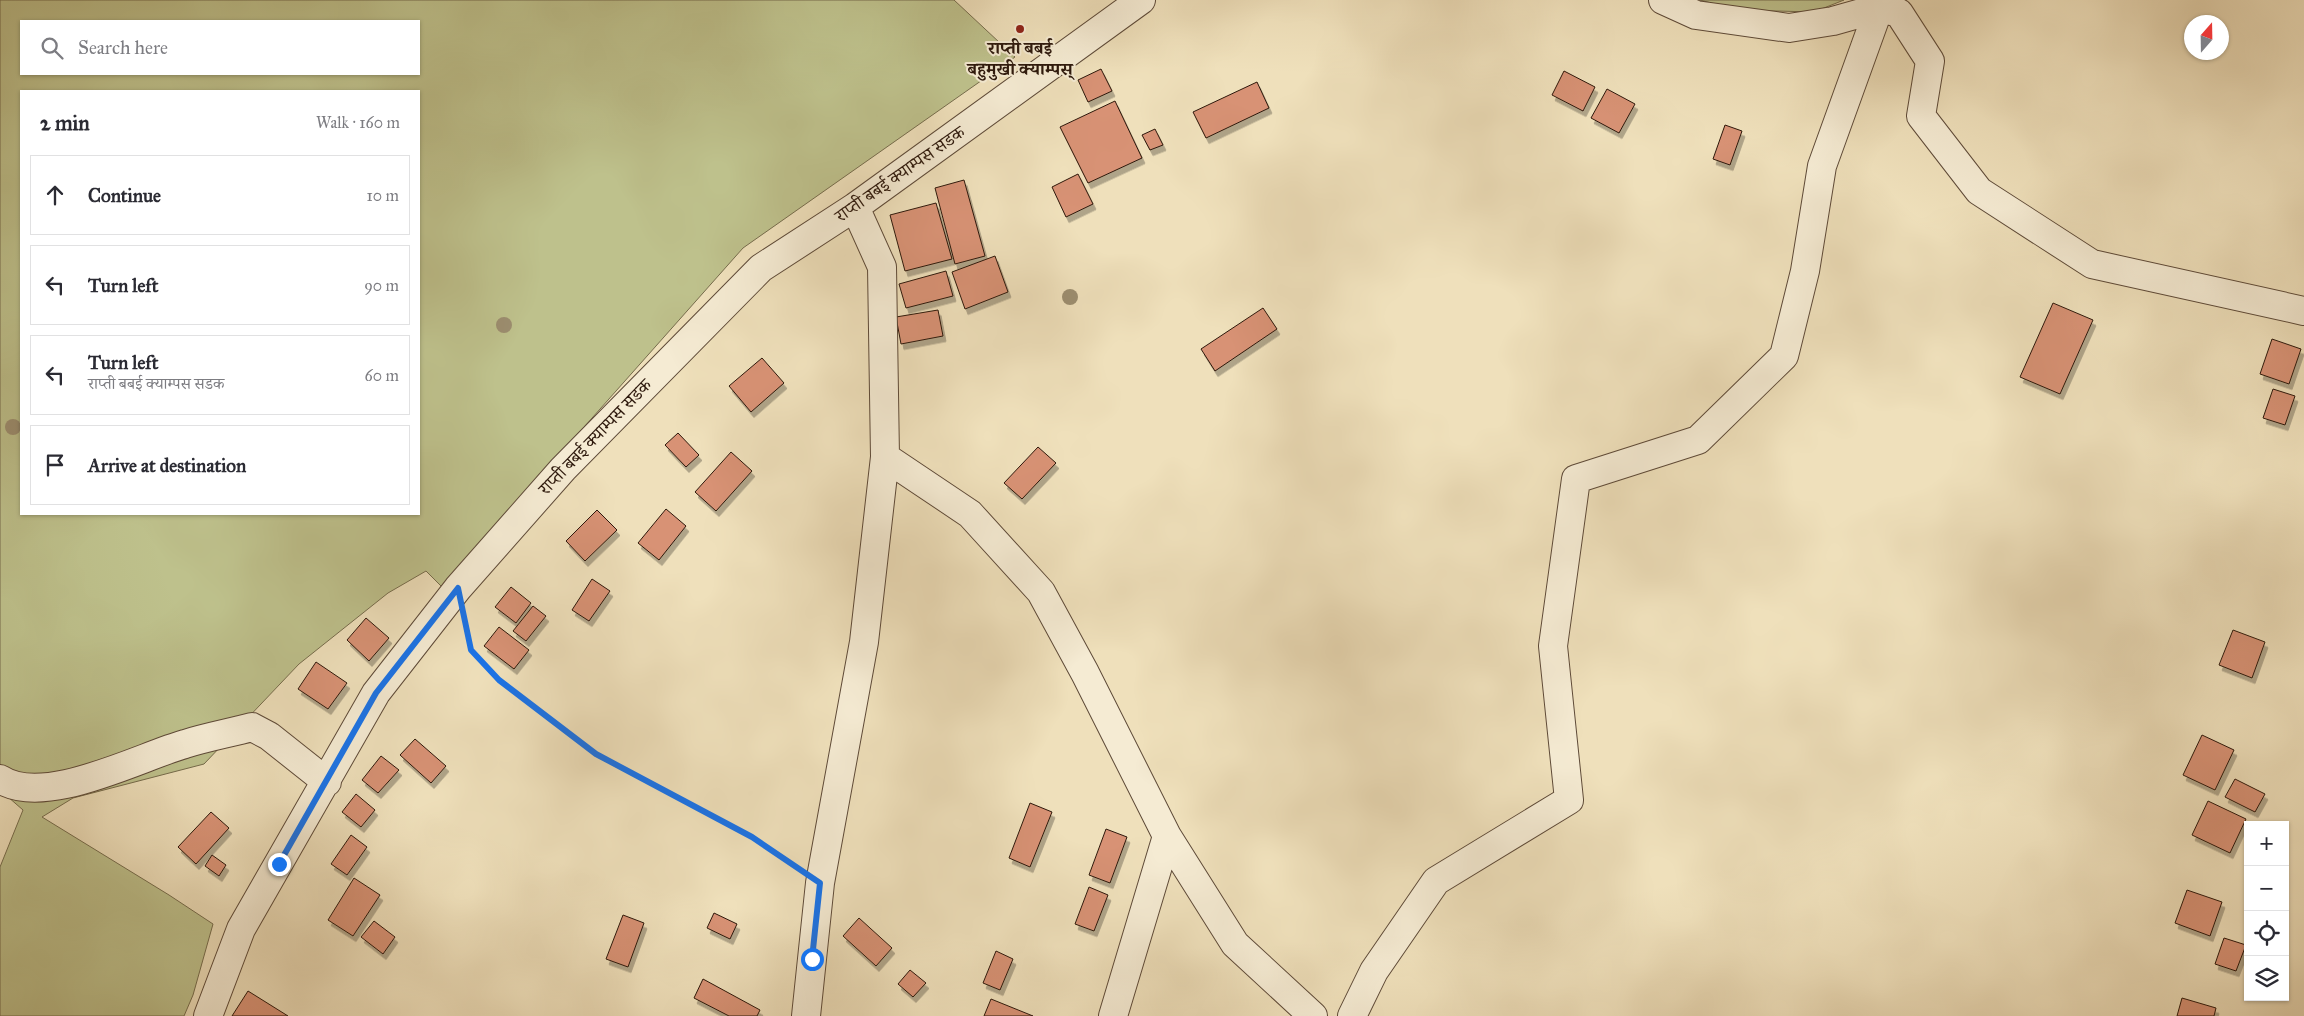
<!DOCTYPE html>
<html lang="en">
<head>
<meta charset="utf-8">
<style>
  body { margin:0; font-family:"IM FELL Great Primer","Noto Serif Devanagari",serif; background:#f2f2f3; color:#2b2b33 }
  .controls { position:absolute; right:15px; bottom:15px; display:grid; overflow:hidden; border-radius:0px; box-shadow:0 1px 4px #0004 }
  .controls button { width:45px; height:45px; display:grid; place-items:center; padding:0; border:0; border-bottom:1px solid #e1e1e2; background:#fff; color:#2b2b33; font:25px sans-serif }
  .compass { position:absolute; left:2184px; top:15px; width:45px; height:45px; border-radius:50%; background:#fff; box-shadow:0 1px 4px #0004; rotate:20deg }
  .stop { position:absolute; width:15px; height:15px; margin:-11px; border:4px solid #1a73e8; border-radius:50%; background:#fff }
  .stop.end { background:#1a73e8; border-color:#fff; box-shadow:0 1px 5px #0008 }
  .list { margin:0; padding:0; list-style:none }
  h2 { display:flex; justify-content:space-between; align-items:center; height:65px; margin:0; padding:0 20px; font-size:21px }
  h2 small { font-size:16px; font-weight:400; color:#7c7c81 }
  .list li { display:grid; grid-template-columns:32px 1fr auto; gap:15px; align-items:center; box-sizing:border-box; height:80px; margin:0 10px 10px; padding:0 10px; border:1px solid #e1e1e2; border-radius:0px }
  .list b { display:block; font-size:19px; white-space:nowrap }
  .list p { margin:0; font-size:16px; white-space:nowrap; color:#7c7c81 }
  .list em { font-size:16px; font-style:normal; color:#7c7c81 }
  .icon { flex:none; width:28px; height:28px; fill:none; stroke:currentColor; stroke-width:2; stroke-linecap:round; stroke-linejoin:round }
  .map { position:relative; flex:none; width:2304px; height:1016px; overflow:hidden }
  .search { position:absolute; background:#fff; box-shadow:0 1px 4px #0004; left:20px; top:20px; width:400px; height:55px; display:flex; align-items:center; gap:12px; box-sizing:border-box; padding:0 18px; border-radius:0px; color:#7c7c81; font-size:19px }
  .panel { position:absolute; background:#fff; box-shadow:0 1px 4px #0004; left:20px; top:90px; width:400px; height:425px; border-radius:0px }
  .map>svg:first-child { display:block }
  .green { fill:#bec18c; stroke:#766c4c; fill-rule:evenodd }
  .building { fill:#d89275; stroke:#2d180c; filter:url(#shadow) }
  .lines { fill:none; stroke-linecap:round; stroke-linejoin:round }
  .street-casing { stroke:#5e4a38; stroke-width:30 }
  .path { stroke:#2d180c; stroke-width:3; stroke-dasharray:4 2.5; stroke-linecap:butt }
  .street { stroke:#f5ebd3; stroke-width:28 }
  .tree { fill:#9c8e70 }
  .route { stroke:#1a73e8; stroke-width:6 }
  .poi-dot { fill:#8f2418; stroke:#f5ebd3; stroke-width:2 }
  .labels { text-anchor:middle; dominant-baseline:central; stroke-width:4; stroke-linejoin:round; paint-order:stroke }
  .poi-label { font-size:18px; font-weight:bold; fill:#2d180c; stroke:#f5ebd3 }
  .street-label { font-size:18px; fill:#2d180c; stroke:#f5ebd3 }
</style>
</head>
<body>
<div class="map">
<svg width="2304" height="1016" viewBox="0 0 2304 1016">
  <defs>
    <filter id="shadow"><feDropShadow dx="3" dy="5.5" stdDeviation="0" flood-color="#0004"/></filter>
  </defs>
  <rect width="100%" height="100%" fill="#efe0bb"/>
  <filter id="stains"><feTurbulence type="fractalNoise" baseFrequency=".004" numOctaves="4"/><feColorMatrix values="0 0 0 0 .2 0 0 0 0 .09 0 0 0 0 .02 0 0 0 .5 -.17"/></filter>
  <radialGradient id="worn" r=".72"><stop offset=".6" stop-color="#630" stop-opacity="0"/><stop offset="1" stop-color="#630" stop-opacity=".3"/></radialGradient>
  <path class="green" d="M0,0H954L1015,57L743,248L442,587L426,571L388,593L299,664L204,764L73,798L42,817L169,895L213,924L193,995L184,1016H0V867L23,810L0,790ZM21,21H419V74H21ZM21,91H419V514H21Z
    M1700,0H1844L1814,12L1737,10Z"/>
  <path class="building" d="M1101,69L1112,91L1088,102L1078,80Z
    M1564,71L1595,87L1583,111L1552,95Z
    M1257,82L1269,108L1206,138L1193,112Z
    M1607,89L1635,104L1619,133L1591,118Z
    M1115,101L1142,158L1088,183L1060,127Z
    M1725,125L1742,131L1730,165L1713,159Z
    M1155,129L1163,145L1150,150L1142,135Z
    M1078,174L1093,204L1066,217L1052,187Z
    M964,180L985,256L955,264L935,188Z
    M936,203L952,259L905,271L890,215Z
    M995,256L1008,292L965,309L952,272Z
    M946,271L953,296L906,308L899,284Z
    M2053,303L2093,320L2060,394L2020,377Z
    M1263,308L1277,329L1215,371L1201,349Z
    M938,310L943,336L901,344L896,317Z
    M2272,339L2301,349L2289,384L2260,374Z
    M762,358L784,383L751,412L729,386Z
    M2273,389L2295,396L2285,425L2263,418Z
    M678,433L699,455L686,467L665,445Z
    M1038,447L1056,463L1022,499L1004,483Z
    M731,452L752,471L716,511L695,492Z
    M666,509L686,526L659,560L638,543Z
    M597,510L617,530L585,561L566,541Z
    M592,579L610,591L589,621L572,610Z
    M511,587L531,603L516,623L495,607Z
    M533,606L546,616L526,641L513,631Z
    M366,618L389,638L369,661L347,640Z
    M499,627L529,650L514,669L484,646Z
    M2233,630L2265,642L2252,678L2219,665Z
    M316,662L347,683L328,709L298,689Z
    M2202,735L2234,750L2215,790L2183,775Z
    M415,739L446,766L431,783L400,755Z
    M381,756L399,770L378,793L362,780Z
    M2235,779L2265,794L2255,812L2225,797Z
    M356,794L375,810L361,827L342,812Z
    M2208,801L2246,819L2230,853L2192,835Z
    M1030,803L1052,812L1030,867L1009,858Z
    M211,812L229,828L196,864L178,847Z
    M1106,829L1127,837L1110,883L1089,875Z
    M351,835L367,847L347,875L331,864Z
    M212,855L226,865L219,876L205,866Z
    M354,878L380,895L353,936L328,920Z
    M1089,887L1108,895L1094,931L1075,924Z
    M2187,890L2222,902L2210,936L2175,923Z
    M714,913L737,924L730,939L707,928Z
    M623,915L644,923L628,967L606,959Z
    M859,918L892,948L876,966L843,936Z
    M374,921L395,937L383,954L361,937Z
    M2224,938L2246,945L2236,971L2215,964Z
    M996,951L1013,959L1000,990L983,983Z
    M910,970L926,983L913,997L898,984Z
    M703,979L760,1010L757,1016H729L694,998Z
    M248,991L288,1016H232Z
    M2182,998L2216,1008L2214,1016H2177Z
    M991,999L1033,1016H984Z"/>
  <g class="lines">
    <g class="street-casing">
      <path id="street" d="M1663,0L1696,15L1789,28L1833,21L1879,8L1899,13L1930,61L1921,116L1979,191L2092,264L2304,311
        M885,457L970,514L1041,592L1085,673L1167,836L1235,944L1313,1016
        M0,779C44,808 139,757 185,744C207,737 230,733 252,727L269,736L327,782
        M208,1016L241,929L376,693L458,588L563,469L761,268L855,207L1141,0
        M806,1016L820,883L864,642L885,457L882,267L855,207
        M1113,1016L1167,836
        M1352,1016L1374,971L1436,881L1569,800L1553,646L1576,479L1698,440L1784,356L1805,271L1822,166L1879,8L1876,0"/>
    </g>
    <path class="path" d="M466,628L471,650L499,680L596,755L752,837L793,864"/>
    <use href="#street" class="street"/>
  </g>
  <g class="tree">
    <circle cx="1070" cy="297" r="8"/>
    <circle cx="504" cy="325" r="8"/>
    <circle cx="13" cy="427" r="8"/>
  </g>
  <g class="lines">
    <path class="route" d="M279,864L376,693L458,588L471,650L499,680L596,754L752,837L820,883L812,959"/>
  </g>
  <circle class="poi-dot" cx="1020" cy="29" r="5"/>
  <g class="labels">
    <g class="poi-label">
      <text x="1020" y="48">राप्ती बबई<tspan x="1020" dy="21">बहुमुखी क्याम्पस्</tspan></text>
    </g>
    <g class="street-label">
      <text transform="translate(900 174) rotate(-35)">राप्ती बबई क्याम्पस सडक</text>
      <text transform="translate(595 437) rotate(-46)">राप्ती बबई क्याम्पस सडक</text>
    </g>
  </g>
  <rect width="100%" height="100%" filter="url(#stains)"/>
  <rect width="100%" height="100%" fill="url(#worn)"/>
</svg>
<div class="controls">
<button>+</button>
<button>−</button>
<button><svg class="icon" aria-label="locate" viewBox="0 0 24 24"><circle cx="12" cy="12" r="6"/><path d="M12 2v4M12 18v4M2 12h4M18 12h4"/></svg></button>
<button><svg class="icon" aria-label="layers" viewBox="0 0 24 24"><path d="M12 4l9 5-9 5-9-5zM3 14l9 5 9-5"/></svg></button>
</div>
<svg class="compass" viewBox="-18 -18 36 36"><path d="M0-13l5 13h-10z" fill="#e53935"/><path d="M0 13l5-13h-10z" fill="#7c7c81"/></svg>
<div class="stop" style="left:812px;top:959px"></div>
<div class="stop end" style="left:279px;top:864px"></div>
<div class="search"><svg class="icon" aria-label="search" viewBox="0 0 24 24"><circle cx="10" cy="10" r="6"/><path d="M15 15l6 6"/></svg>Search here</div>
<section class="panel">
<h2>2 min<small>Walk · 160 m</small></h2>
<ul class="list">
<li><svg class="icon" aria-label="ahead" viewBox="0 0 24 24"><path d="M12 20V5M6 11l6-6 6 6"/></svg><div><b>Continue</b></div><em>10 m</em></li>
<li><svg class="icon" aria-label="left" viewBox="0 0 24 24"><path d="M17 20v-9H6M10 6l-5 5 5 5"/></svg><div><b>Turn left</b></div><em>90 m</em></li>
<li><svg class="icon" aria-label="left" viewBox="0 0 24 24"><path d="M17 20v-9H6M10 6l-5 5 5 5"/></svg><div><b>Turn left</b><p>राप्ती बबई क्याम्पस सडक</p></div><em>60 m</em></li>
<li><svg class="icon" aria-label="arrive" viewBox="0 0 24 24"><path d="M6 21V4h12l-3 4 3 4H6"/></svg><div><b>Arrive at destination</b></div></li>
</ul>
</section>
</div>
</body>
</html>
